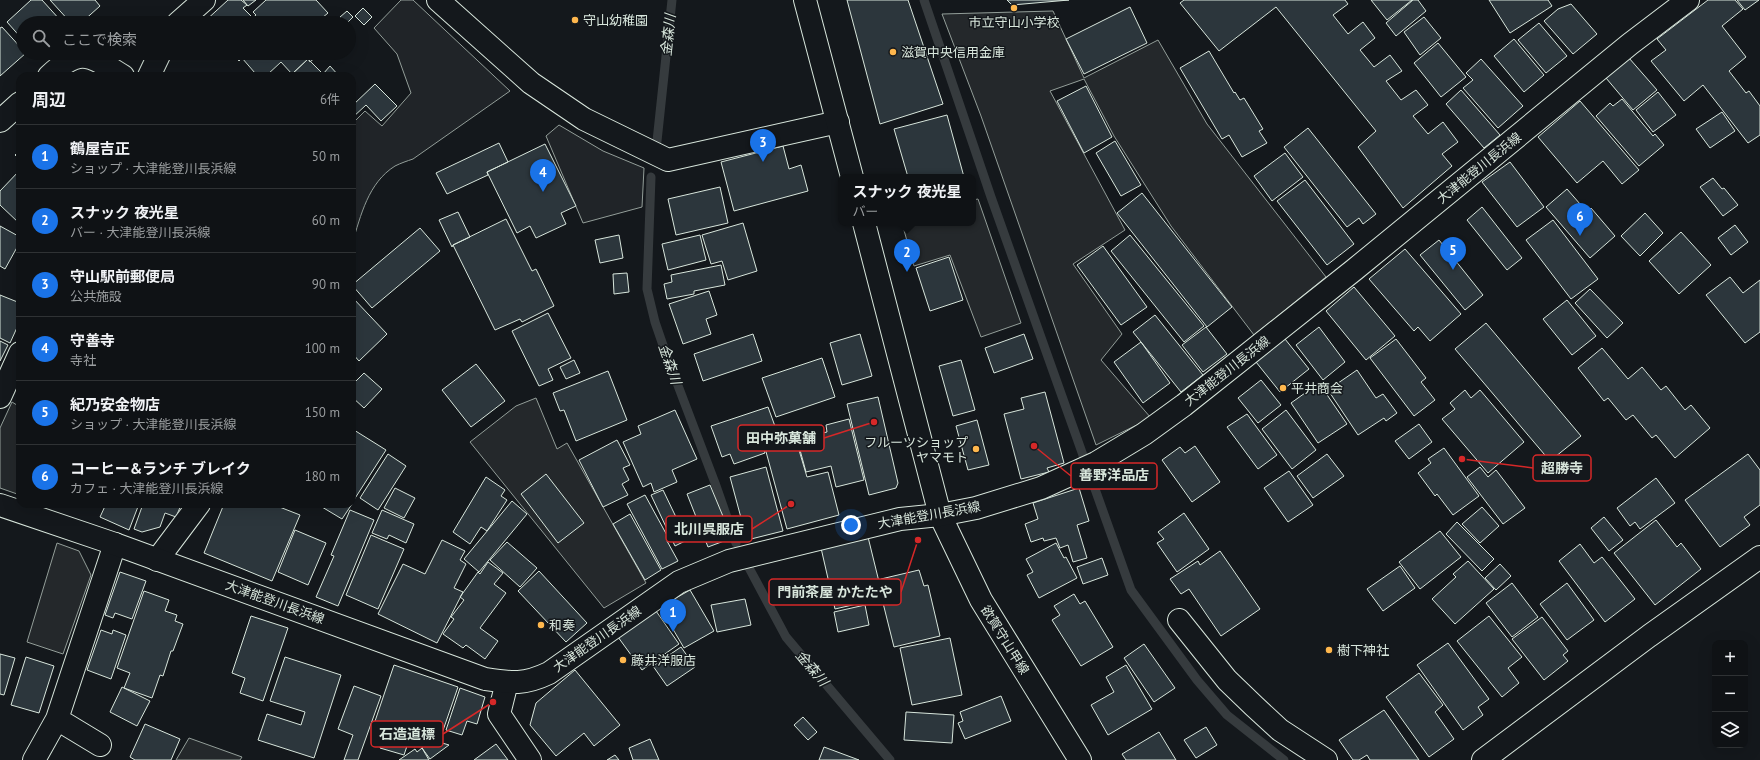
<!DOCTYPE html>
<html lang="ja">
<head>
<meta charset="utf-8">
<style>
  body { margin:0; font-family:"PT Sans","Noto Sans JP",sans-serif; background:#1d2022; color:#f1f3f6 }
  .controls { position:absolute; right:12px; bottom:12px; display:grid; overflow:hidden; border-radius:8px; box-shadow:0 4px 16px #0002 }
  .controls button { width:36px; height:36px; display:grid; place-items:center; padding:0; border:0; border-bottom:1px solid #2f3234; background:#0f1215; color:#f1f3f6; font:20px sans-serif }
  .you { position:absolute; left:851px; top:525px; width:14px; height:14px; margin:-10px; border:3px solid #fff; border-radius:50%; background:#1a73e8; box-shadow:0 0 0 6px #1a73e833 }
  .badge { display:grid; place-items:center; width:26px; height:26px; border-radius:50%; background:#1a73e8; color:#fff; font-size:13px; font-weight:700 }
  .pin { position:absolute; translate:-50% -33px; filter:drop-shadow(0 1px 2px #0008) }
  .pin::after { content:''; position:absolute; top:21px; width:14px; height:12px; background:inherit; clip-path:polygon(0 0,100% 0,50% 100%) }
  .popup { position:absolute; left:838px; top:174px; width:138px; height:52px; box-sizing:border-box; display:grid; place-content:center; border-radius:8px; background:#0f1215; filter:drop-shadow(0 1px 3px #0005); font-size:13px; white-space:nowrap; color:#9b9ea0 }
  .popup b { font-size:15px; color:#f1f3f6 }
  .popup::after { content:''; position:absolute; left:50%; top:100%; margin-left:-8px; border:8px solid transparent; border-top-color:#0f1215 }
  .list { margin:0; padding:0; list-style:none }
  h2 { display:flex; justify-content:space-between; align-items:center; height:52px; margin:0; padding:0 16px; font-size:17px }
  h2 small { font-size:13px; font-weight:400; color:#9b9ea0 }
  .list li { display:grid; grid-template-columns:26px 1fr auto; gap:12px; align-items:center; box-sizing:border-box; height:64px; padding:0 16px; border-top:1px solid #2f3234 }
  .list b { display:block; font-size:15px; white-space:nowrap }
  .list p { margin:0; font-size:13px; white-space:nowrap; color:#9b9ea0 }
  .list em { font-size:13px; font-style:normal; color:#9b9ea0 }
  .icon { flex:none; width:22px; height:22px; fill:none; stroke:currentColor; stroke-width:2; stroke-linecap:round; stroke-linejoin:round }
  .map { position:relative; flex:none; width:1760px; height:760px; overflow:hidden }
  .search { position:absolute; background:#0f1215; box-shadow:0 4px 16px #0002; left:16px; top:16px; width:340px; height:44px; display:flex; align-items:center; gap:10px; box-sizing:border-box; padding:0 14px; border-radius:22px; color:#9b9ea0; font-size:15px }
  .panel { position:absolute; background:#0f1215; box-shadow:0 4px 16px #0002; left:16px; top:72px; width:340px; height:436px; border-radius:12px }
  .map>svg:first-child { display:block }
  .green { fill:#202428; stroke:#939e99 }
  .parking { fill:#24282b; stroke:#939e99 }
  .lines { fill:none; stroke-linecap:round; stroke-linejoin:round }
  .stream { stroke:#363b3e; stroke-width:9 }
  .building { fill:#2c363c; stroke:#d8e6dc }
  .minor-casing { stroke:#d8e6dc; stroke-width:24 }
  .tertiary-casing { stroke:#d8e6dc; stroke-width:24 }
  .secondary-casing { stroke:#d8e6dc; stroke-width:24 }
  .primary-casing { stroke:#d8e6dc; stroke-width:24 }
  .minor { stroke:#14181c; stroke-width:22 }
  .tertiary { stroke:#14181c; stroke-width:22 }
  .secondary { stroke:#14181c; stroke-width:22 }
  .primary { stroke:#14181c; stroke-width:22 }
  .poi-dot { fill:#ffb74d; stroke:#14181c; stroke-width:1.5 }
  .labels { text-anchor:middle; dominant-baseline:central; stroke-width:3; stroke-linejoin:round; paint-order:stroke }
  .poi-label { font-size:13px; fill:#d8e6dc; stroke:#14181c; text-anchor:start }
  .street-label { font-size:13px; fill:#d8e6dc; stroke:#14181c }
  .water-label { font-size:14px; font-style:italic; fill:#d8e6dc; stroke:#14181c }
  .leader { fill:none; stroke:#d62828; stroke-width:1.5 }
  .callout-dot { fill:#d62828; stroke:#14181c; stroke-width:1.5 }
  .callout { fill:#14181c; stroke:#d62828; stroke-width:1.5 }
  .callout-label { font-size:14px; text-anchor:middle; font-weight:bold; fill:#d8e6dc }
</style>
</head>
<body>
<div class="map">
<svg width="1760" height="760" viewBox="0 0 1760 760">
  <rect width="100%" height="100%" fill="#14181c"/>
  <path class="green" d="M401,0H413L510,91L413,159C407,161 401,163 395,166C368,183 361,215 352,244V124L365,111L382,126L411,93L397,54L374,28Z
    M559,125L603,151L644,168L642,207L583,223L546,136Z"/>
  <path class="parking" d="M1053,11L1084,78L1158,40L1207,124L1326,277L1254,335L1171,226L1114,136L1084,79L1050,91L1125,230L1073,264L1122,334L1101,360L1151,418L1096,445L981,116L942,14Z
    M978,199L1021,323L981,337L950,255L914,266L902,223H973V200Z
    M536,398L557,449L567,443L646,583L604,608L470,442L516,406Z
    M12,402L20,407V495L0,488V428Z
    M57,543L79,551L91,575L63,654L27,642Z
    M189,738L242,757L240,760H176Z"/>
  <g class="lines">
    <path class="stream" d="M924,0L991,197L1131,590L1197,680L1227,715L1284,760
      M657,141L672,0
      M651,177L647,289L655,322L666,354L715,483L736,543
      M748,566L786,637L890,760"/>
  </g>
  <path class="building" d="M31,0H42L61,21L58,23H23V40L7,22Z
    M50,0H95L100,6L81,23H71Z
    M228,0H241L247,5L243,8L252,17L245,23H203Z
    M243,0H256L248,6Z
    M266,0H316L328,13L316,23H247L256,15L253,12Z
    M847,0H908L943,104L880,124Z
    M1007,0H1069L1012,5Z
    M1184,0H1345L1348,4L1333,15L1348,34L1363,22L1375,38L1360,50L1374,67L1390,55L1402,71L1386,81L1401,100L1416,90L1428,105L1413,116L1428,134L1443,122L1458,142L1442,154L1452,166L1403,208L1358,147L1376,131L1276,7L1219,51L1180,3Z
    M1371,0H1412L1387,20Z
    M1413,0H1418L1426,11L1396,36L1386,23Z
    M1489,0H1548L1552,6L1510,33Z
    M1708,0H1735L1743,9L1722,26L1746,57L1729,71L1746,93L1749,91L1760,106V135L1748,143L1703,85L1684,101L1651,61L1666,50L1657,39Z
    M1737,0H1759L1745,10Z
    M1571,4L1597,34L1573,54L1544,21L1558,9Z
    M1130,7L1147,43L1084,74L1066,39Z
    M363,8L372,17L364,25L355,16Z
    M347,11L353,17L347,23H344L340,17Z
    M1424,17L1441,38L1420,55L1404,32Z
    M1539,23L1567,56L1546,73L1518,40Z
    M2,27L23,50V53H26L0,76V28Z
    M1514,39L1544,75L1524,92L1494,56Z
    M1438,43L1466,77L1441,97L1414,63Z
    M1209,51L1234,93L1235,92L1240,100L1244,98L1263,129L1259,131L1267,143L1242,157L1229,135L1222,139L1180,68Z
    M232,53H315L317,56L310,62L308,59L292,74L281,62L267,75L255,73L242,58L239,61Z
    M1629,58L1657,90L1633,110L1606,78Z
    M308,59L323,74L330,66L339,76H290Z
    M1481,59L1523,106L1498,128L1463,88L1473,80L1466,73Z
    M375,84L397,106L381,121L366,105L352,118V103L353,105Z
    M1086,86L1112,137L1084,153L1057,101Z
    M1461,90L1500,135L1484,148L1446,104Z
    M1658,92L1676,115L1653,132L1636,110Z
    M1622,99L1653,136L1655,134L1664,145L1639,166L1596,116L1610,103L1613,106Z
    M1580,101L1639,170L1622,184L1603,161L1577,183L1538,137Z
    M1722,112L1735,131L1710,148L1696,129Z
    M947,115L964,177H908L894,129Z
    M1308,128L1376,214L1363,224L1359,218L1347,227L1284,147Z
    M1115,141L1141,185L1121,196L1096,153Z
    M499,143L508,162L487,172L488,175L447,194L436,173Z
    M545,144L576,206L561,213L566,224L536,238L530,226L517,233L487,172Z
    M783,146L789,169L801,165L808,191L734,211L721,162Z
    M20,150V160L15,155Z
    M1285,153L1303,177L1272,201L1254,176Z
    M1510,162L1544,207L1517,227L1482,182Z
    M20,170V222L19,223L0,205V191Z
    M1713,178L1722,189L1724,188L1738,205L1723,216L1700,187Z
    M1305,180L1354,244L1327,265L1277,201Z
    M720,187L728,223L676,235L668,199Z
    M1567,189L1587,212L1591,208L1615,236L1590,258L1546,207Z
    M1142,193L1232,307L1207,327L1117,213Z
    M1482,207L1522,258L1507,270L1467,220Z
    M458,212L470,237L453,245L452,247L439,220Z
    M1645,213L1663,233L1640,256L1621,236Z
    M506,219L532,271L536,269L554,306L522,322L520,319L495,330L453,245Z
    M1553,220L1598,279L1571,299L1526,240Z
    M743,223L757,271L728,280L722,261L711,264L702,235Z
    M1735,225L1748,242L1731,255L1718,238Z
    M0,226L20,237V242L5,269L0,266Z
    M420,228L440,251L372,308L352,285Z
    M1681,232L1711,265L1679,294L1649,261Z
    M619,235L623,258L600,263L595,240Z
    M700,235L706,260L668,270L662,244Z
    M1130,235L1204,326L1184,342L1111,251Z
    M1439,240L1483,295L1465,310L1420,255Z
    M1103,246L1147,307L1121,325L1077,265Z
    M1405,249L1461,314L1430,341L1418,327L1414,331L1369,279Z
    M949,257L963,300L930,311L916,268Z
    M721,265L725,285L694,291V294L667,299L664,284L672,282L671,275Z
    M627,273L629,292L614,294L613,274Z
    M1730,277L1743,293L1760,280V332L1745,343L1706,295Z
    M1354,287L1395,336L1366,360L1326,311Z
    M1590,289L1623,323L1607,338L1575,303Z
    M709,291L717,315L706,319L711,334L683,344L669,304Z
    M0,295L20,303V321L10,343L0,338Z
    M352,297L387,334L359,361L352,353Z
    M1567,300L1596,336L1572,355L1543,319Z
    M548,313L571,358L548,369L553,380L539,386L512,331Z
    M1155,315L1203,375L1181,392L1133,332Z
    M1486,323L1581,436L1550,461L1455,349Z
    M1206,327L1227,354L1203,372L1182,345Z
    M1319,327L1345,362L1323,380L1296,345Z
    M753,334L762,361L703,381L694,354Z
    M860,334L872,376L842,385L830,343Z
    M1024,334L1033,359L994,373L985,348Z
    M1285,339L1309,369L1280,392L1256,362Z
    M1396,339L1426,378L1421,382L1435,400L1414,416L1370,358Z
    M0,341L8,345L0,361Z
    M1141,342L1170,383L1143,403L1114,362Z
    M1602,348L1628,379L1642,367L1661,390L1666,386L1685,410L1691,405L1710,428L1675,458L1656,435L1652,438L1633,415L1626,420L1608,398L1604,401L1578,368Z
    M822,358L835,397L776,417L762,378Z
    M574,360L580,373L566,379L560,367Z
    M961,360L975,410L953,416L939,366Z
    M476,364L505,401L471,427L442,390Z
    M1357,370L1376,398L1383,394L1397,413L1386,421L1384,418L1358,435L1328,390Z
    M608,371L627,420L576,441L564,410L560,411L553,393Z
    M364,373L382,389L364,408L352,397V385Z
    M1261,380L1281,405L1258,423L1238,398Z
    M1319,383L1347,424L1318,443L1291,403Z
    M1465,390L1471,398L1480,390L1524,442L1488,473L1442,419L1455,409L1450,403Z
    M1045,392L1064,463L1047,468L1049,472L1021,479L1004,414L1024,409L1021,398Z
    M878,397L898,483L896,488L869,495L847,404Z
    M768,407L780,440L762,446L765,453L734,464L730,454L722,457L711,426Z
    M675,410L697,459L672,470L677,482L654,492L651,483L643,487L623,442L641,434L638,426Z
    M1286,410L1316,450L1292,469L1262,429Z
    M1247,414L1277,455L1258,469L1227,427Z
    M849,419L864,480L836,487L831,466L806,472L797,439L827,432L826,425Z
    M977,420L989,465L968,470L956,426Z
    M1419,424L1432,442L1409,459L1395,441Z
    M354,430L386,450L352,503V434Z
    M617,440L630,465L623,468L629,480L622,484L628,495L603,507L579,460Z
    M796,440L807,477L828,472L839,515L787,529L765,448Z
    M1195,446L1220,482L1192,502L1162,460L1180,447L1185,453Z
    M1444,448L1479,496L1453,515L1437,494L1435,496L1418,473L1431,463L1428,459Z
    M388,454L406,466L378,510L360,498Z
    M1327,454L1344,476L1313,498L1297,476Z
    M1748,454L1760,470V505L1744,517L1750,525L1720,547L1685,500Z
    M766,467L783,531L747,540L730,477Z
    M1480,467L1488,477L1496,470L1525,508L1503,524L1467,477Z
    M1289,471L1313,505L1288,522L1264,488Z
    M546,474L584,523L558,543L521,494Z
    M486,477L505,490L501,496L507,500L487,531L481,527L470,544L453,532Z
    M1656,478L1675,503L1640,529L1635,522L1630,526L1617,508Z
    M710,485L732,538L708,547L687,494Z
    M395,488L415,498L404,518L384,508Z
    M1079,488L1089,521L1077,525L1087,558L1073,562L1068,545L1060,548L1056,538L1044,541L1043,538L1031,542L1025,524L1038,519L1033,503Z
    M663,490L687,540L675,546L651,495Z
    M645,495L669,539L667,541L678,561L662,569L627,504Z
    M512,501L527,514L479,572L464,559Z
    M106,504H139L129,530L100,517Z
    M143,504H186L185,507L181,505L176,517L165,513L160,527L142,532L134,529Z
    M224,504H278L277,506L300,515L272,581L204,553Z
    M317,504H352L342,519Z
    M1482,507L1499,526L1480,543L1462,524Z
    M350,510L374,520L338,606L316,597L334,556L331,555Z
    M382,510L414,524L406,543L389,535L387,539L372,533Z
    M1184,513L1209,549L1177,572L1157,543L1164,539L1158,532Z
    M630,514L661,570L645,580L613,524Z
    M1604,517L1623,540L1609,551L1591,528Z
    M1656,520L1677,547L1681,543L1701,569L1655,605L1614,553Z
    M1457,522L1494,559L1482,571L1446,534Z
    M295,530L326,543L308,585L278,572Z
    M1440,531L1461,557L1420,589L1399,562Z
    M371,535L404,549L378,609L346,595Z
    M868,537L883,598L835,609L821,548Z
    M442,540L465,551L460,560L466,564L454,588L463,592L437,643L378,614L403,564L425,574Z
    M507,542L537,568L520,587L490,560Z
    M1056,543L1064,558L1066,557L1077,578L1039,598L1027,575L1033,572L1026,559Z
    M1580,544L1594,563L1602,557L1635,599L1605,622L1559,561Z
    M1220,551L1260,609L1221,636L1189,589L1181,594L1170,579L1198,561L1200,565Z
    M1102,558L1108,575L1083,584L1077,567Z
    M1468,561L1494,589L1455,624L1432,599L1456,577L1453,574Z
    M488,562L503,573L494,584L506,593L480,628L498,641L485,659L466,645L463,648L443,634L454,619L451,617L464,600L460,597L478,572L480,574Z
    M1500,564L1511,576L1496,590L1485,578Z
    M1400,566L1415,588L1383,611L1367,589Z
    M919,570L924,586L928,585L940,636L894,647L883,603L887,602L881,579Z
    M539,571L587,623L566,642L518,591Z
    M120,572L146,581L132,619L115,613L113,618L105,615Z
    M1512,583L1538,617L1512,637L1486,603Z
    M1567,583L1594,620L1567,640L1540,604Z
    M690,590L714,631L684,648L660,607Z
    M144,591L169,600L165,611L177,615L175,621L183,624L173,651H171L163,676L160,675L152,698L124,688L130,673L117,668Z
    M1074,594L1080,604L1085,601L1113,647L1081,666L1052,620L1060,615L1054,606Z
    M745,599L751,625L717,632L711,605Z
    M865,605L869,625L838,632L834,612Z
    M656,611L679,644L642,670L618,637Z
    M251,616L288,628L263,701L240,693L245,678L232,673Z
    M1489,616L1522,657L1508,668L1519,683L1502,697L1457,641Z
    M1542,617L1568,651L1563,655L1568,661L1544,680L1512,639Z
    M101,630L112,634L113,630L126,635L111,679L87,670Z
    M950,638L962,695L912,705L900,648Z
    M1448,643L1489,699L1478,707L1483,715L1463,730L1417,665Z
    M1144,644L1175,688L1154,702L1124,658Z
    M681,647L695,667L667,686L653,666Z
    M0,654L15,658L4,695L0,694Z
    M26,657L54,666L39,713L11,705Z
    M285,657L341,675L314,758L258,740L267,714L301,725L305,712L270,701Z
    M394,665L458,687L439,742L449,745L430,759L422,748L424,742L410,737L404,755L380,748L384,734L372,730Z
    M1126,665L1152,709L1108,735L1091,705L1114,692L1106,677Z
    M575,670L620,725L594,746L584,733L556,756L530,725L536,703Z
    M1419,673L1443,705L1435,712L1454,739L1429,757L1386,697Z
    M354,686L381,696L358,760H344L353,735L338,729Z
    M122,687L150,701L137,726L110,712Z
    M460,688L485,697L477,724L467,721L462,735L446,730Z
    M1001,696L1011,721L965,739L958,723L963,721L960,712Z
    M1384,710L1419,760H1370L1367,755L1359,760H1353L1339,740Z
    M906,712L954,715L952,743L904,740Z
    M803,717L817,732L808,740L794,725Z
    M145,724L180,739L171,760H135L130,757Z
    M1206,727L1217,745L1196,758L1184,740Z
    M1159,732L1176,760H1126L1122,754Z
    M650,739L659,760H633L629,748Z
    M496,744L508,760H474Z
    M824,747L859,760H819Z
    M422,748L429,760H399L415,749L417,752Z
    M615,755L619,760H607Z"/>
  <g class="lines">
    <g class="minor-casing">
      <path id="minor" d="M438,0L531,83L584,119L668,160L838,122
        M178,23L204,0
        M49,76C81,46 89,55 123,76
        M149,76L160,53
        M0,121L20,103
        M0,397L20,353
        M157,560L199,504
        M1179,620L1227,680L1254,706L1280,730L1326,760
        M507,682L499,714L530,760
        M57,719L100,745
        M34,760L57,719L115,544
        M1483,760L1649,636L1760,557"/>
    </g>
    <g class="tertiary-casing">
      <path id="tertiary" d="M805,0L852,177
        M864,223L940,515"/>
    </g>
    <g class="secondary-casing">
      <path id="secondary" d="M940,515L981,600L1080,760"/>
    </g>
    <g class="primary-casing">
      <path id="primary" d="M0,505L115,544L485,679C512,683 524,685 549,673L679,582L729,561L900,519L940,515L976,508L1041,488L1096,463L1144,434L1184,405L1354,270L1630,44L1688,0"/>
    </g>
    <use href="#minor" class="minor"/>
    <use href="#tertiary" class="tertiary"/>
    <use href="#secondary" class="secondary"/>
    <use href="#primary" class="primary"/>
  </g>
  <g class="poi-dot">
    <circle cx="1014" cy="8" r="4"/>
    <circle cx="575" cy="20" r="4"/>
    <circle cx="893" cy="52" r="4"/>
    <circle cx="1283" cy="388" r="4"/>
    <circle cx="976" cy="449" r="4"/>
    <circle cx="541" cy="625" r="4"/>
    <circle cx="1329" cy="650" r="4"/>
    <circle cx="623" cy="660" r="4"/>
  </g>
  <g class="labels">
    <g class="poi-label">
      <text x="583" y="20">守山幼稚園</text>
      <text x="1014" y="22" text-anchor="middle">市立守山小学校</text>
      <text x="901" y="52">滋賀中央信用金庫</text>
      <text x="1291" y="388">平井商会</text>
      <text x="968" y="442" text-anchor="end">フルーツショップ<tspan x="968" dy="15">ヤマモト</tspan></text>
      <text x="549" y="625">和奏</text>
      <text x="1337" y="650">樹下神社</text>
      <text x="631" y="660">藤井洋服店</text>
    </g>
    <g class="street-label">
      <text transform="translate(1479 168) rotate(-39)">大津能登川長浜線</text>
      <text transform="translate(1227 371) rotate(-38)">大津能登川長浜線</text>
      <text transform="translate(929 515) rotate(-10)">大津能登川長浜線</text>
      <text transform="translate(275 602) rotate(20)">大津能登川長浜線</text>
      <text transform="translate(597 639) rotate(-35)">大津能登川長浜線</text>
      <text transform="translate(1005 640) rotate(58)">欲賀守山甲線</text>
    </g>
    <g class="water-label">
      <text transform="translate(668 35) rotate(-84)">金森川</text>
      <text transform="translate(670 364) rotate(71)">金森川</text>
      <text transform="translate(812 668) rotate(50)">金森川</text>
    </g>
  </g>
  <path class="leader" d="M874 422L824 438M1462 459L1533 468M1034 446L1071 476M791 504L752 529M918 540L901 592M493 702L443 734"/>
  <g class="callout-dot">
    <circle cx="874" cy="422" r="4"/>
    <circle cx="1462" cy="459" r="4"/>
    <circle cx="1034" cy="446" r="4"/>
    <circle cx="791" cy="504" r="4"/>
    <circle cx="918" cy="540" r="4"/>
    <circle cx="493" cy="702" r="4"/>
  </g>
  <g class="callout">
    <rect x="738" y="425" width="86" height="26" rx="4"/>
    <rect x="1533" y="455" width="58" height="26" rx="4"/>
    <rect x="1071" y="463" width="86" height="26" rx="4"/>
    <rect x="666" y="516" width="86" height="26" rx="4"/>
    <rect x="769" y="579" width="132" height="26" rx="4"/>
    <rect x="371" y="721" width="72" height="26" rx="4"/>
  </g>
  <g class="callout-label">
    <text x="781" y="443">田中弥菓舗</text>
    <text x="1562" y="473">超勝寺</text>
    <text x="1114" y="480">善野洋品店</text>
    <text x="709" y="534">北川呉服店</text>
    <text x="835" y="597">門前茶屋 かたたや</text>
    <text x="407" y="739">石造道標</text>
  </g>
</svg>
<div class="controls">
<button>+</button>
<button>−</button>
<button><svg class="icon" aria-label="layers" viewBox="0 0 24 24"><path d="M12 4l9 5-9 5-9-5zM3 14l9 5 9-5"/></svg></button>
</div>
<div class="you"></div>
<div class="pin badge" style="left:673px;top:632px">1</div>
<div class="pin badge" style="left:907px;top:272px">2</div>
<div class="popup"><b>スナック 夜光星</b>バー</div>
<div class="pin badge" style="left:763px;top:162px">3</div>
<div class="pin badge" style="left:543px;top:192px">4</div>
<div class="pin badge" style="left:1453px;top:270px">5</div>
<div class="pin badge" style="left:1580px;top:236px">6</div>
<div class="search"><svg class="icon" aria-label="search" viewBox="0 0 24 24"><circle cx="10" cy="10" r="6"/><path d="M15 15l6 6"/></svg>ここで検索</div>
<section class="panel">
<h2>周辺<small>6件</small></h2>
<ul class="list">
<li><span class="badge">1</span><div><b>鶴屋吉正</b><p>ショップ · 大津能登川長浜線</p></div><em>50 m</em></li>
<li><span class="badge">2</span><div><b>スナック 夜光星</b><p>バー · 大津能登川長浜線</p></div><em>60 m</em></li>
<li><span class="badge">3</span><div><b>守山駅前郵便局</b><p>公共施設</p></div><em>90 m</em></li>
<li><span class="badge">4</span><div><b>守善寺</b><p>寺社</p></div><em>100 m</em></li>
<li><span class="badge">5</span><div><b>紀乃安金物店</b><p>ショップ · 大津能登川長浜線</p></div><em>150 m</em></li>
<li><span class="badge">6</span><div><b>コーヒー&amp;ランチ ブレイク</b><p>カフェ · 大津能登川長浜線</p></div><em>180 m</em></li>
</ul>
</section>
</div>
</body>
</html>
